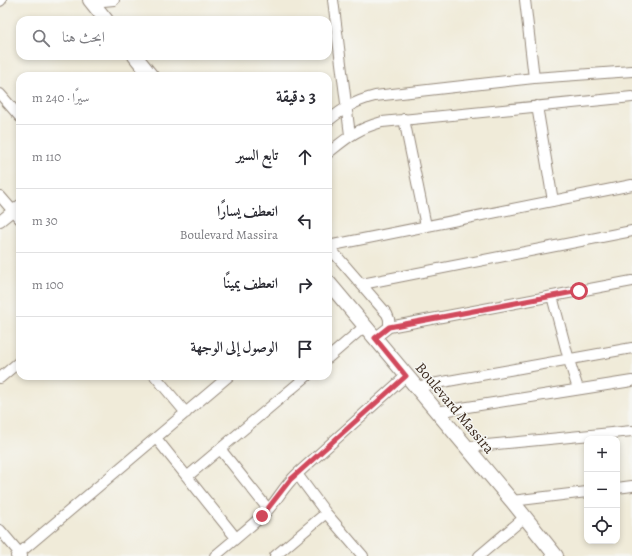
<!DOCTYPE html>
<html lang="ar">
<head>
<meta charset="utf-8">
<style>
  body { margin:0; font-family:Alegreya,Amiri,serif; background:#f7f7f7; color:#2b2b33; direction:rtl }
  .controls { position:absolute; right:12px; bottom:12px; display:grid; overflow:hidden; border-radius:8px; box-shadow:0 2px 6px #0003 }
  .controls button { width:36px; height:36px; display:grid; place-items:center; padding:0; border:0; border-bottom:1px solid #e1e1e2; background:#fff; color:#2b2b33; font:20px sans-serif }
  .stop { position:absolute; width:12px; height:12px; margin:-9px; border:3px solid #d1495b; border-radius:50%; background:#fff }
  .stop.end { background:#d1495b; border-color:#fff; box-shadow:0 1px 4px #0008 }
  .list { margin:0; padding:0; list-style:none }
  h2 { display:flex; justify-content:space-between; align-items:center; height:52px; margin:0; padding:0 16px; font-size:17px }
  h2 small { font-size:13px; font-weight:400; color:#7c7c81 }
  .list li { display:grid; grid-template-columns:26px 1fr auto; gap:12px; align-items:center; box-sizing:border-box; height:64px; padding:0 16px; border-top:1px solid #e1e1e2 }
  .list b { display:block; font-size:15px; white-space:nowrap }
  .list p { margin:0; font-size:13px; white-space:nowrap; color:#7c7c81 }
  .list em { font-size:13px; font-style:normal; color:#7c7c81 }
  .icon { flex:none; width:22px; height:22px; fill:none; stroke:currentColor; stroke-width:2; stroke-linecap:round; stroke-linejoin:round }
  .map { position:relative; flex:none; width:632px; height:556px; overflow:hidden; direction:ltr }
  .search { position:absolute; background:#fff; box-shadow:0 2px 6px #0003; left:16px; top:16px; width:316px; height:44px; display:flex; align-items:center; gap:10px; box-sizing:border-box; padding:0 14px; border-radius:12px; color:#7c7c81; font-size:15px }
  .panel { position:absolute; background:#fff; box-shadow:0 2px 6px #0003; left:16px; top:72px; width:316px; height:308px; border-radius:12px; direction:rtl }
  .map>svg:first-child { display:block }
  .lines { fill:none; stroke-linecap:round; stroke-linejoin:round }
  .minor-casing { stroke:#968a7c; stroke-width:12 }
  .secondary-casing { stroke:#968a7c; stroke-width:16 }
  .minor { stroke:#fff; stroke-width:10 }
  .secondary { stroke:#fff; stroke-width:14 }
  .route { stroke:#d1495b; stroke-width:5 }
  .labels { text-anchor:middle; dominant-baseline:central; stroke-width:3; stroke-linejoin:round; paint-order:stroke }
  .street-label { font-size:15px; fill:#3b2a1e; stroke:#f6f6f2 }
</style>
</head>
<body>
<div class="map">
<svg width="632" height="556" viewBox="0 0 632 556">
  <rect width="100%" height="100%" fill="#f6f6f2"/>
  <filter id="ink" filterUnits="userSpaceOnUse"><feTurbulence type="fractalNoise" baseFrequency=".025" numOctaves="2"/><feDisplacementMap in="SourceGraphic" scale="8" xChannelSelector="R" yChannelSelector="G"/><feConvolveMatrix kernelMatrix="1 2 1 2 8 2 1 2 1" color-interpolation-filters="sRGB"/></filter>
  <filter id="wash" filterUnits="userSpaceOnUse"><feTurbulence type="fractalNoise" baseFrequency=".012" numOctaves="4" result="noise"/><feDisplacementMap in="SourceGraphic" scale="16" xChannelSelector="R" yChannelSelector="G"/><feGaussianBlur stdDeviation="0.9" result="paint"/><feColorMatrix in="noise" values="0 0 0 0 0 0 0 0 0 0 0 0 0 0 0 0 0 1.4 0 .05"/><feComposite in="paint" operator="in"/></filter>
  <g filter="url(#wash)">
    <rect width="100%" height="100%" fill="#f0ebd9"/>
  </g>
  <g filter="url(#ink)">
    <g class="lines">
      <g class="minor-casing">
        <path id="minor" d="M333,0L350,135
          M525,0L534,78
          M0,1L1,0
          M92,2L114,0
          M0,94L20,117
          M537,106L553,201
          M404,119L426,226
          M328,121C344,108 355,101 375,96L534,78L632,71
          M328,153C348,137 357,129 382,122L632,97
          M0,196L20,219
          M0,221L20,205
          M328,246L632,185
          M328,246L387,314L389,319V327L375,338
          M362,284L632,231
          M552,296L569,360L578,389
          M389,327L632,281
          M328,358L365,326
          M155,376L186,413
          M0,378L20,361
          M415,387L632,348
          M436,412L632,381
          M156,438L236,538
          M466,447L632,431
          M221,450L268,509
          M297,474L326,513L363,556
          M188,476L307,376
          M617,488L632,486
          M512,501L587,492
          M0,530L22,556
          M16,556L229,376
          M215,556C232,541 251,527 267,511C278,499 284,486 297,474L406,376
          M275,556L326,513
          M479,556L525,517"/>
      </g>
      <g class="secondary-casing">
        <path id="secondary" d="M90,0L106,20
          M135,56L151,76
          M328,282L512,501L556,556"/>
      </g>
      <use href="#minor" class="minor"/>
      <use href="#secondary" class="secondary"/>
    </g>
  </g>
  <g class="lines" filter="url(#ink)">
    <path class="route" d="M262,516L290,480L406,376L375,338L389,327L579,291"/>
  </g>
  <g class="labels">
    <g class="street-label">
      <text transform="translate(455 408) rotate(50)">Boulevard Massira</text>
    </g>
  </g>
</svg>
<div class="controls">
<button>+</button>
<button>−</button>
<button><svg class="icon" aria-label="locate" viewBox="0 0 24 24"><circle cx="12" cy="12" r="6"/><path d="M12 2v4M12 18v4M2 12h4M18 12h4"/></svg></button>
</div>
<div class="stop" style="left:579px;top:291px"></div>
<div class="stop end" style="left:262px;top:516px"></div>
<div class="search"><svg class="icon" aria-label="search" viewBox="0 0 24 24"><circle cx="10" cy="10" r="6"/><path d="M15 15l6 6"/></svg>ابحث هنا</div>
<section class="panel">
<h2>3 دقيقة<small>سيرًا · 240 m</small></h2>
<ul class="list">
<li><svg class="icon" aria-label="ahead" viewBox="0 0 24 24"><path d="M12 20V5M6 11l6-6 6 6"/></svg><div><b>تابع السير</b></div><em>110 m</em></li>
<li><svg class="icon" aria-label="left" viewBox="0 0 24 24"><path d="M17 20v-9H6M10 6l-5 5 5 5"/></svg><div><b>انعطف يسارًا</b><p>Boulevard Massira</p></div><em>30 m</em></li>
<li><svg class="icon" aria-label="right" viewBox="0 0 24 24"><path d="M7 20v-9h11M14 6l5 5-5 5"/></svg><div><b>انعطف يمينًا</b></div><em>100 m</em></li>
<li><svg class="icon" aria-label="arrive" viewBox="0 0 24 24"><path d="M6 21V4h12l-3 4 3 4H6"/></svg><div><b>الوصول إلى الوجهة</b></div></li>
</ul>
</section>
</div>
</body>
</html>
